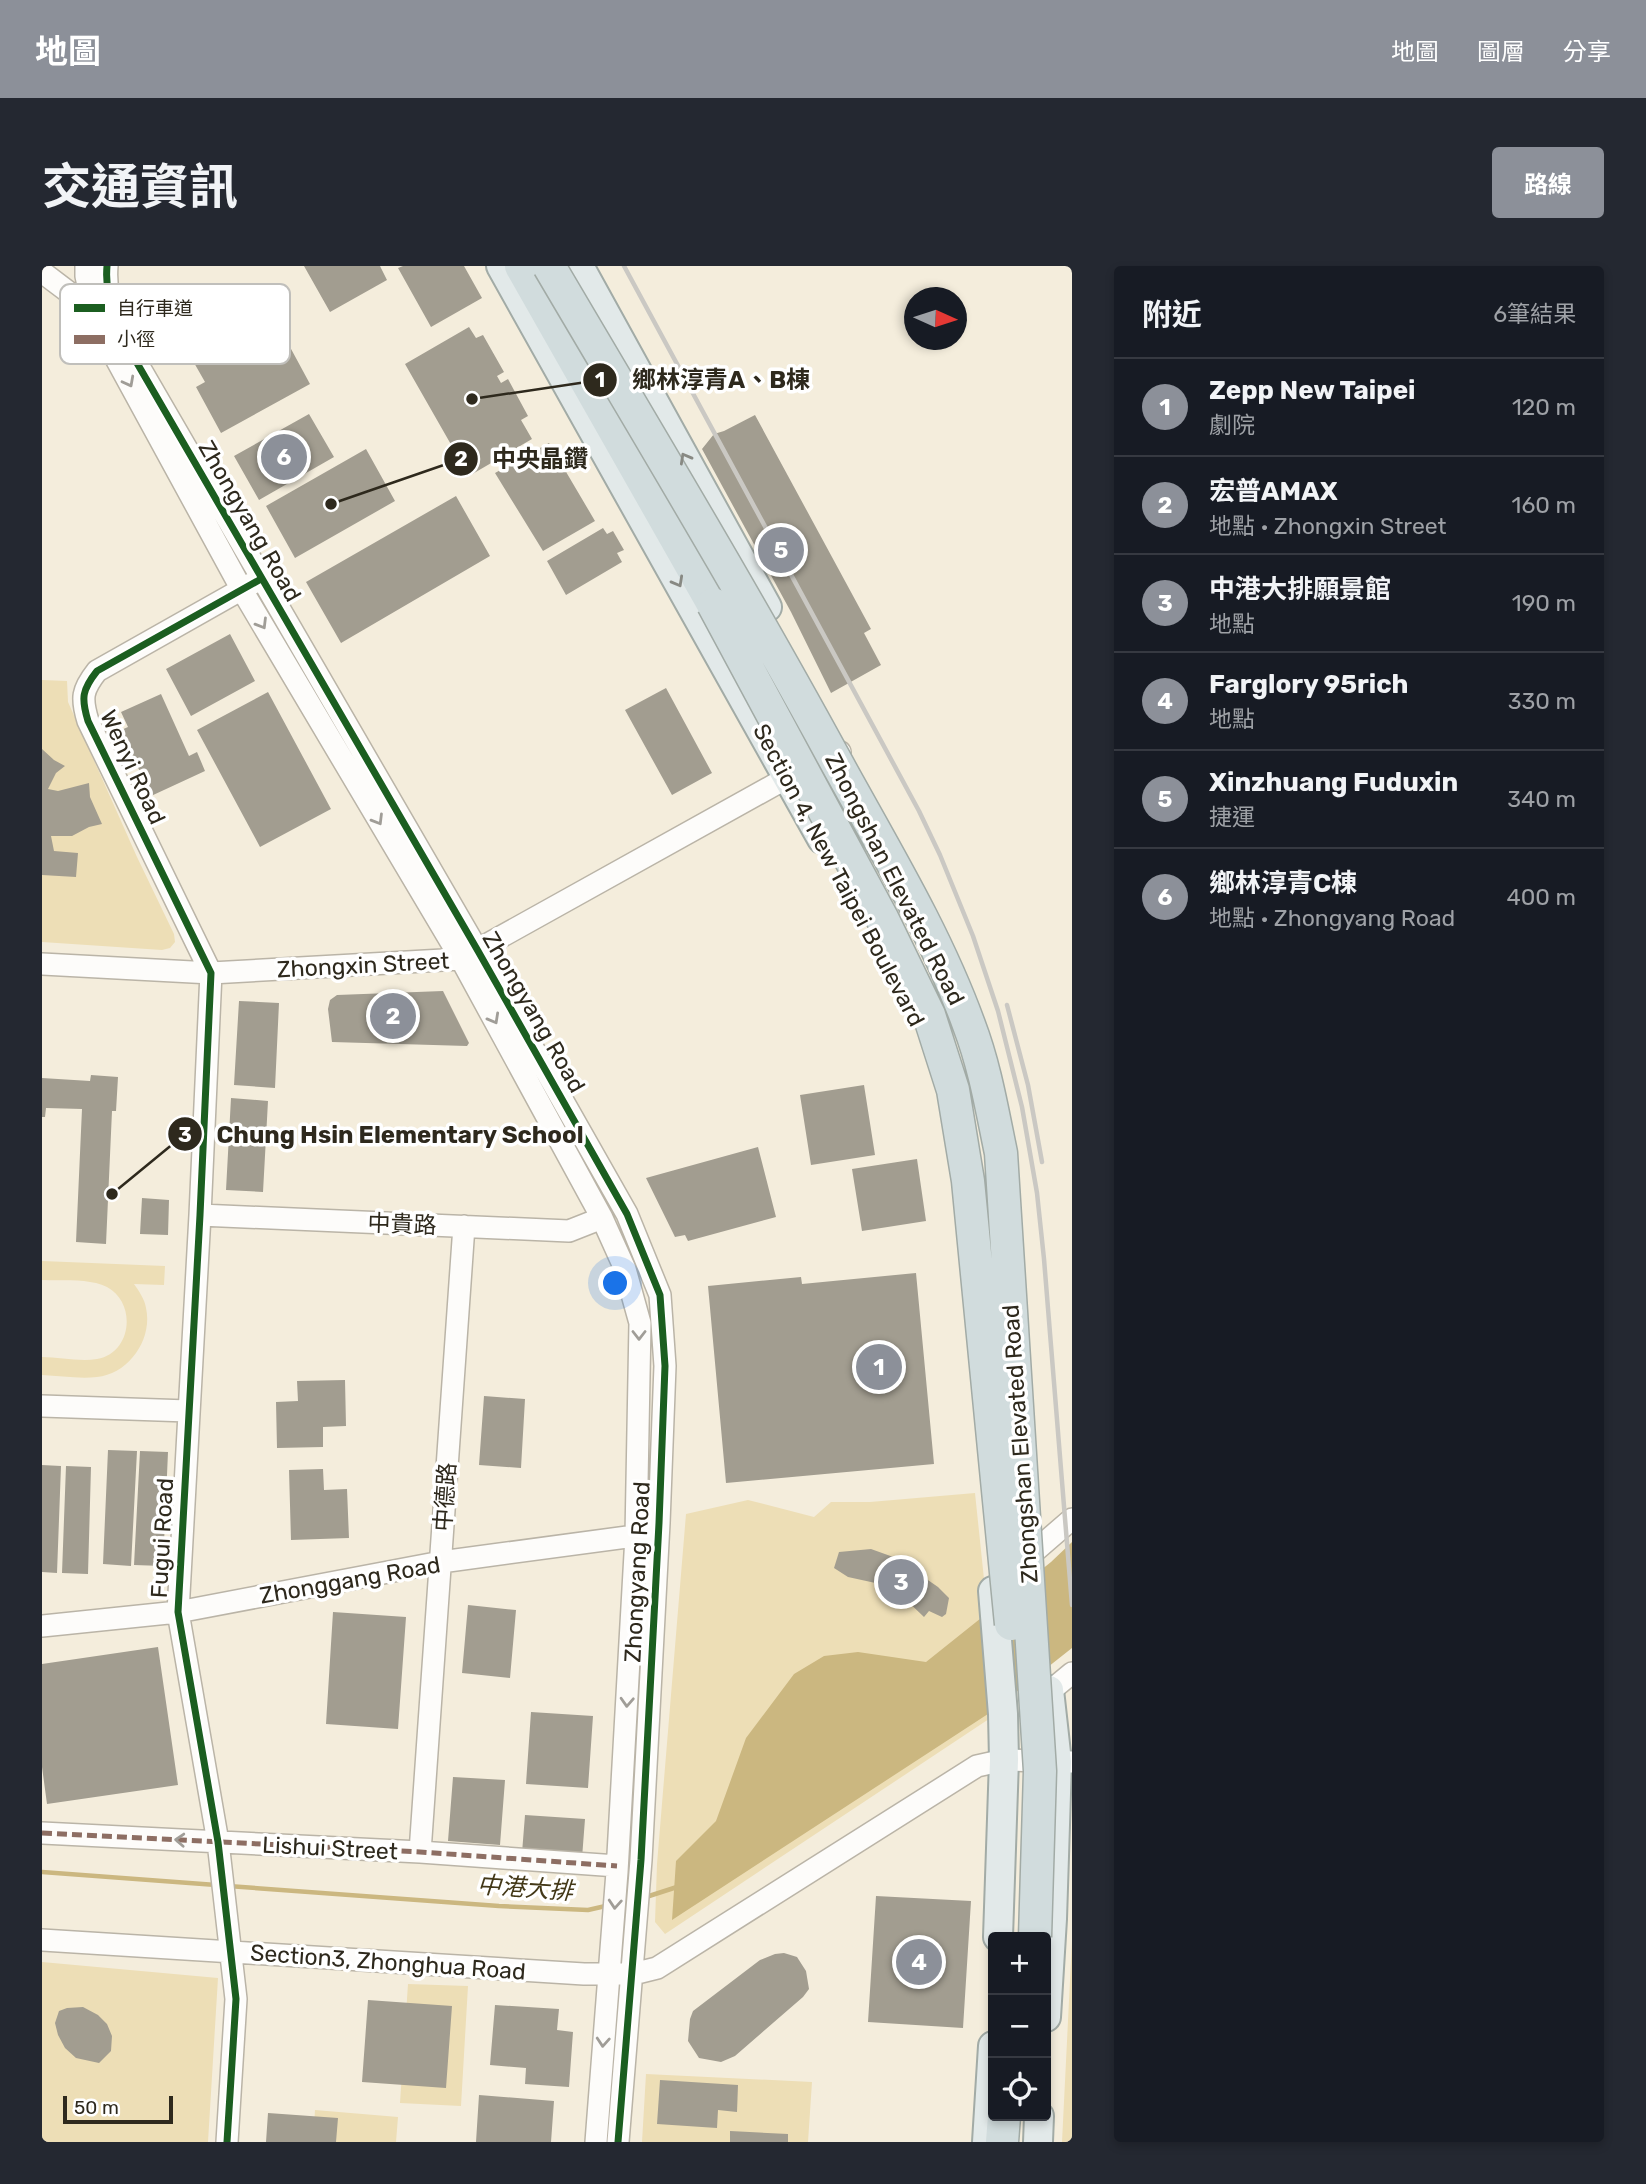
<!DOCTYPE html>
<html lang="zh-TW">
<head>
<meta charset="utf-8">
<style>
  body { margin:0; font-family:Rubik,"Noto Sans TC",sans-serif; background:#242831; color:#f1f3f6 }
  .controls { position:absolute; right:21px; bottom:21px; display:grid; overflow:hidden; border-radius:7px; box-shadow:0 4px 10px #0003 }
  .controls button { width:63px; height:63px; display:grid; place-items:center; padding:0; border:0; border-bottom:2px solid #363941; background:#171b24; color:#f1f3f6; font:35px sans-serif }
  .compass { position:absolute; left:862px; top:21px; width:63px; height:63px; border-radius:50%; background:#171b24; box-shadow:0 4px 10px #0003; rotate:93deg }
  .scale { position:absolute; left:21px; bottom:18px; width:110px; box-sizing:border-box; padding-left:7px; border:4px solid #2e291d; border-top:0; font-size:19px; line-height:24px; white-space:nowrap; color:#2e291d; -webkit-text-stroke:5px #fff; paint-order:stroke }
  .you { position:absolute; left:574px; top:1018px; width:24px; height:24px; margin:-18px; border:5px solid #fff; border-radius:50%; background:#1a73e8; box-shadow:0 0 0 10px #1a73e833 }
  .badge { display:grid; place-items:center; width:46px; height:46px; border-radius:50%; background:#8c9099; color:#fff; font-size:23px; font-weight:700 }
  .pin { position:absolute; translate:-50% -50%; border:4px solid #fff; box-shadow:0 2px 7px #0006 }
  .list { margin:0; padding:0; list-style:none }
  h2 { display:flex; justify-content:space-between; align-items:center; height:91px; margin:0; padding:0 28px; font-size:30px }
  h2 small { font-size:23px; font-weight:400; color:#9ea1a6 }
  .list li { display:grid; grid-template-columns:46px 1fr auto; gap:21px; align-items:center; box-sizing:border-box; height:98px; padding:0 28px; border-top:2px solid #363941 }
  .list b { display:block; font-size:26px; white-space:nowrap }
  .list p { margin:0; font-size:23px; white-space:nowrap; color:#9ea1a6 }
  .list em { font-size:23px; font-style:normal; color:#9ea1a6 }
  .icon { flex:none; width:38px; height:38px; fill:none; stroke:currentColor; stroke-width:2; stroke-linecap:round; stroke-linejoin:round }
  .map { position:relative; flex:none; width:1030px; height:1876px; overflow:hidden; border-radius:7px }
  header { display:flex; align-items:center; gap:42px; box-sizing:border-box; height:98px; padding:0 35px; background:#8c9099; color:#fff }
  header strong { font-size:33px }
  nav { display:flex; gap:38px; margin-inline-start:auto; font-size:24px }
  .intro { display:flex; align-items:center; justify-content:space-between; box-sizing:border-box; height:168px; padding:0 42px }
  h1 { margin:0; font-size:49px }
  .button { padding:18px 32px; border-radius:7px; background:#8c9099; color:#fff; font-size:24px; font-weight:700 }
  main { display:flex; gap:42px; padding:0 42px }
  aside { flex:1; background:#171b24; border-radius:7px; box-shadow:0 4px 10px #0003 }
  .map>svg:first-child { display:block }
  .green { fill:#eddeb6 }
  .water { fill:#cbb780 }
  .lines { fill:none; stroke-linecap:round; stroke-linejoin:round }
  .stream { stroke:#cbb780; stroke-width:4.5 }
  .building { fill:#a29d90 }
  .minor-casing { stroke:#bab4a7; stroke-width:24 }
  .major-casing { stroke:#a2aba6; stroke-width:32 }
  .highway-casing { stroke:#a2aba6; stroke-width:35 }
  .minor { stroke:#fdfcfa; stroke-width:21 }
  .major { stroke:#e2e9e9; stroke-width:28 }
  .highway { stroke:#d1dcdd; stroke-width:32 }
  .rail { stroke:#cac8c3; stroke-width:4.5 }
  .highway-bridge-casing { stroke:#a2aba6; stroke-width:35; stroke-linecap:butt }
  .highway-bridge { stroke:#d1dcdd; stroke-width:32 }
  .quiet { stroke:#8d6e63; stroke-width:5; stroke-dasharray:10 5; stroke-linecap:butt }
  .cycleway-casing { stroke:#fff; stroke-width:11 }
  .cycleway { stroke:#1b5e20; stroke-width:7 }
  .oneway { stroke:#a09d97 }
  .oneway2 { stroke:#888983 }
  .labels { text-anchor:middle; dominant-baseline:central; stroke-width:7; stroke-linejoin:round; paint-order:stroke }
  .street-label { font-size:23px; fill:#2e291d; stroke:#fff }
  .water-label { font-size:24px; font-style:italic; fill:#433818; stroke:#fff }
  .key { fill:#fff; stroke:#c0bfbb; stroke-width:2 }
  .key-label { font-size:19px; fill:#2e291d }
  .leader { fill:none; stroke:#2e291d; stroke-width:2.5 }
  .callout-dot { fill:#2e291d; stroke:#fff; stroke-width:2.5 }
  .mark-label { font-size:21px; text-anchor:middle; font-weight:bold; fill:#fff }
  .callout-label { font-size:24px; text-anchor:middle; font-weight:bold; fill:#2e291d; stroke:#fff; stroke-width:7; stroke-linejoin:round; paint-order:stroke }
</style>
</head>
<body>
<header>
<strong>地圖</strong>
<nav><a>地圖</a><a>圖層</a><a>分享</a></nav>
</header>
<div class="intro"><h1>交通資訊</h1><a class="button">路線</a></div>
<main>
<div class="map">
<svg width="1030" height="1876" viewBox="0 0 1030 1876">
  <rect width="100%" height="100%" fill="#f4eddc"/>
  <path class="green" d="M0,414L25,415L26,436L95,591L132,668L133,676L128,682L120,684L0,676Z
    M0,995L123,1000L122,1019L92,1018C97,1025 103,1034 104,1042C111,1073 87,1108 55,1111C38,1113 18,1110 0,1109V1091C17,1091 38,1096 55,1093C90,1087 95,1037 65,1021C47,1012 20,1015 0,1014Z
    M933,1227L956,1447L623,1668L613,1656L615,1598L644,1248L706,1234L772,1251L789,1236H828Z
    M1030,1674V1876H1020Z
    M0,1696L176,1712L166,1876H0Z
    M366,1718L426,1720L419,1840L358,1837Z
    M604,1808L770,1816L766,1876H600Z
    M273,1844L356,1851L354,1876H271Z"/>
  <path class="water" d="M1030,1276V1382L949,1446L630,1654L634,1595L674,1555L704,1472L752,1408L782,1390L816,1386L884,1396L1009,1296Z"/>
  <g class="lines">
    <path class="stream" d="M0,1606L174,1619
      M186,1620L457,1640L546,1644L568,1639
      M604,1631L635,1621"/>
  </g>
  <path class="building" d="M262,0H338L345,14L288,46Z
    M361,0H422L440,32L389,61L356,2Z
    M228,44L268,118L179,167L154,121L163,116L147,88Z
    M427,61L434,72L441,69L462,106L455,110L459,117L466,113L486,150L479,154L490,173L427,210L363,98Z
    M267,148L292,191L217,234L192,190Z
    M713,149L829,363L822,367L839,399L789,427L749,346L660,183L672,168L682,165Z
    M507,177L553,255L501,285L453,207Z
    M324,183L353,235L253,292L224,240Z
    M414,230L448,290L299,377L264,316Z
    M561,262L565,268L571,265L582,284L575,287L580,296L524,329L505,295Z
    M188,368L213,415L149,450L124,403Z
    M624,422L670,507L630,529L583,444Z
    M226,426L289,543L218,581L155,464Z
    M119,428L147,490L155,486L163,505L109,530L79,464L86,461L79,446Z
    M0,483L12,494L23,500L14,507L6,523L16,525L47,517L48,531L60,558L47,561L30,570H9L12,585L36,587L34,611L0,609Z
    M401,725L427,777L425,780L290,776L286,743L288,734L295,729Z
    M197,735L237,737L233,822L192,819Z
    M49,809L76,811L74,845H70L64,978L34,976L40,843L4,842L3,851H0V812L48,815Z
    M822,819L833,889L769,899L758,829Z
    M189,832L226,835L221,926L184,924Z
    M716,881L734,951L646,975L643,969L633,971L604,912Z
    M875,893L884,955L820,965L810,903Z
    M100,932L127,934L126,969L98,968Z
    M874,1007L892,1198L684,1217L666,1020L759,1011L760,1018Z
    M303,1114L304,1160L281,1161V1181L235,1182L234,1136L256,1135L255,1115Z
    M442,1130L483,1133L479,1202L437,1199Z
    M66,1184L95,1185L89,1300L61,1298Z
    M98,1185L126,1186L121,1300L92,1299Z
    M0,1199L19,1200L15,1307L0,1306Z
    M24,1200L49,1201L46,1308L20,1307Z
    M281,1203L282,1224L305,1223L307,1272L249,1274L247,1204Z
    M829,1283L854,1292L896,1321L907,1332L904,1348L900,1351L887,1345L882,1351L859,1329L838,1318L806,1311L792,1302L797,1286Z
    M426,1339L474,1344L468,1412L420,1407Z
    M291,1346L364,1351L356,1463L284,1458Z
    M116,1381L136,1519L5,1538L0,1501V1398Z
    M489,1446L551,1450L546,1522L484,1518Z
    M411,1511L463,1514L458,1579L406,1575Z
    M483,1549L543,1553L540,1592L480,1587Z
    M834,1630L929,1635L921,1762L826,1756Z
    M742,1687L755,1691L764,1705L767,1723L761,1731L693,1790L679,1796L657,1792L646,1775L648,1753L651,1745L718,1694L733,1688Z
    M326,1734L410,1740L404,1822L320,1816Z
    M453,1739L517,1743L515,1764L531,1766L527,1821L483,1818L484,1802L448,1799Z
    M41,1741L56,1749L65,1758L70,1770L69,1785L57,1797L34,1792L23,1782L16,1769L13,1757L17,1745L25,1742Z
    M618,1814L696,1819L695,1846L676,1844L675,1862L615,1858Z
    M437,1829L512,1835L509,1876H434Z
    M226,1847L296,1852L294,1876H224Z
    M688,1865L746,1868V1876H688Z"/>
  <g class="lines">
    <g class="minor-casing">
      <path id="minor" d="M44,0V10L54,56L200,324L419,693L560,952L583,1003L598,1057L594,1270L575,1606L554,1876
        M65,0C63,23 69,44 77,66L436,685L585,948L618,1029L623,1100L617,1257L599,1594L576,1876
        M0,6L37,34L51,52
        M0,698L169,707L419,693L732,519L798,486
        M158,949L527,965L560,952
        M0,1140L146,1145
        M979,1297L1030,1253
        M0,1360L136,1346L399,1296L607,1268
        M1007,1426L1030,1407
        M0,1567L378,1586L575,1600
        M378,1586L422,960
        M0,1674L542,1708H591L615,1702L935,1500L962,1494L1030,1496
        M185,1876L194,1733L176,1576L136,1346L158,949L169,707L46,455C39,432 40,424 55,405L211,317"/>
    </g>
    <g class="major-casing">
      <path id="major" d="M459,0L780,573
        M537,0L725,341
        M951,1325L961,1448L962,1494L956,1671
        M1004,1751L1010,1653L1015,1496L1007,1424
        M945,1876L951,1780
        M996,1876L997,1850"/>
    </g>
    <g class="highway-casing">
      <path id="highway" d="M479,0L671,338L686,360
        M738,438L766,479
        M960,1876L962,1850"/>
    </g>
    <use href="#minor" class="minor"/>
    <use href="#major" class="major"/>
    <use href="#highway" class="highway"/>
    <path class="rail" d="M582,0L877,545L898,589L931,670L956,745L980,841L995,927L1002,993L1030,1339
      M965,739L986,819L1000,896"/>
    <g class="highway-bridge-casing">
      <path id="highway-bridge" d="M507,0C603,163 701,325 791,490C839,578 893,665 927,759C943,801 950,844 959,887L998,1505L993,1671
        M671,338L840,652L887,749L911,824L926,915L969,1358"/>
    </g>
    <use href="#highway-bridge" class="highway-bridge"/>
    <path class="quiet" d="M0,1567L378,1586L575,1600"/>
    <g class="cycleway-casing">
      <path id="cycleway" d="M65,0C63,23 69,44 77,66L436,685L585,948L618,1029L623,1100L617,1257L599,1594L576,1876
        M185,1876L194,1733L176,1576L136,1346L158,949L169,707L46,455C39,432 40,424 55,405L219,313"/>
    </g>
    <use href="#cycleway" class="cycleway"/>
  </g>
  <defs><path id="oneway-chevron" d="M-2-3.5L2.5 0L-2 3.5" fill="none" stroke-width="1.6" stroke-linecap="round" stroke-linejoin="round" transform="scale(1.75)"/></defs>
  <g class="oneway">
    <use href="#oneway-chevron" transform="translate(87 116) rotate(62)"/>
    <use href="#oneway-chevron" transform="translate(220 358) rotate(59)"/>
    <use href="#oneway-chevron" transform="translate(336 554) rotate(59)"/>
    <use href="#oneway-chevron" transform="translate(452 753) rotate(61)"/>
    <use href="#oneway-chevron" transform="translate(597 1069) rotate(90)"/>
    <use href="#oneway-chevron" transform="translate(585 1436) rotate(93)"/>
    <use href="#oneway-chevron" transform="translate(138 1574) rotate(-177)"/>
    <use href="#oneway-chevron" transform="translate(573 1638) rotate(94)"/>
    <use href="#oneway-chevron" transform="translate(561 1776) rotate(94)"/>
  </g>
  <g class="oneway2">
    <use href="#oneway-chevron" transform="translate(643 192) rotate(-119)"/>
    <use href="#oneway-chevron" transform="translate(636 316) rotate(61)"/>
  </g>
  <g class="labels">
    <g class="street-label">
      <text transform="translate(208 255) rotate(60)">Zhongyang Road</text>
      <text transform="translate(91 501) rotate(65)">Wenyi Road</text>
      <text transform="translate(797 609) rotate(62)">Section 4, New Taipei Boulevard</text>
      <text transform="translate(853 613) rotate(63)">Zhongshan Elevated Road</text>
      <text transform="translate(321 699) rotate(-3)">Zhongxin Street</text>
      <text transform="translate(492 746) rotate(60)">Zhongyang Road</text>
      <text transform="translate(360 958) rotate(2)">中貴路</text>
      <text transform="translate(978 1178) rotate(-94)">Zhongshan Elevated Road</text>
      <text transform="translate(403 1231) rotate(-86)">中德路</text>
      <text transform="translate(120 1272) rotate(-87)">Fugui Road</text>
      <text transform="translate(595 1306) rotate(-87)">Zhongyang Road</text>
      <text transform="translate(308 1314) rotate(-10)">Zhonggang Road</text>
      <text transform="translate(288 1582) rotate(3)">Lishui Street</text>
      <text transform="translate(346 1696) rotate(4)">Section3, Zhonghua Road</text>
    </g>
    <g class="water-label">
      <text transform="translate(483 1622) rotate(4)">中港大排</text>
    </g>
  </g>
  <rect x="18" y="18" width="230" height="80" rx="10" class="key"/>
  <rect x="32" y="38" width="31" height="8" fill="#1b5e20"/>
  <rect x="32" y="69" width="31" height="9" fill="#8d6e63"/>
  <g class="key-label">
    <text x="75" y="49">自行車道</text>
    <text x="75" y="80">小徑</text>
  </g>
  <path class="leader" d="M430 133L558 114M289 238L419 193M70 928L143 868"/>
  <g class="callout-dot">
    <circle cx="430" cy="133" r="7"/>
    <circle cx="289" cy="238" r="7"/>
    <circle cx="70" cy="928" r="7"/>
    <circle cx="558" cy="114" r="18"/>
    <circle cx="419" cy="193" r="18"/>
    <circle cx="143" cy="868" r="18"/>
  </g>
  <g class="mark-label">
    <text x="558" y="121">1</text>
    <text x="419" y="200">2</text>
    <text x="143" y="876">3</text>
  </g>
  <g class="callout-label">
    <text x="679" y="122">鄉林淳青A、B棟</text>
    <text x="498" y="201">中央晶鑽</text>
    <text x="358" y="877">Chung Hsin Elementary School</text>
  </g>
</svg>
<div class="controls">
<button>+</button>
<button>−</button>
<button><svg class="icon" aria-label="locate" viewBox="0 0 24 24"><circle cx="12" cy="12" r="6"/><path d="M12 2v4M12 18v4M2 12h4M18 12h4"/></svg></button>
</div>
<svg class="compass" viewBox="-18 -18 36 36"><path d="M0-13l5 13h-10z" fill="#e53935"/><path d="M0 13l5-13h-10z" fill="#9ea1a6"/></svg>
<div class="scale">50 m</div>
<div class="you"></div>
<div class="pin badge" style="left:837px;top:1101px">1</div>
<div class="pin badge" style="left:351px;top:750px">2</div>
<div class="pin badge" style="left:859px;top:1316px">3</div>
<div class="pin badge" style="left:877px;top:1696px">4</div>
<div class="pin badge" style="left:739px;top:284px">5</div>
<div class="pin badge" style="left:242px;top:191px">6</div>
</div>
<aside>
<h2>附近<small>6筆結果</small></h2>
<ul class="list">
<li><span class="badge">1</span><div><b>Zepp New Taipei</b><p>劇院</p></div><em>120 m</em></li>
<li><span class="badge">2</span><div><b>宏普AMAX</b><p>地點 · Zhongxin Street</p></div><em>160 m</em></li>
<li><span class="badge">3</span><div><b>中港大排願景館</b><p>地點</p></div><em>190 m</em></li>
<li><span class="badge">4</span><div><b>Farglory 95rich</b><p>地點</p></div><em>330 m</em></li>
<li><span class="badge">5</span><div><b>Xinzhuang Fuduxin</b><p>捷運</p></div><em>340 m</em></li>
<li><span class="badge">6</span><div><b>鄉林淳青C棟</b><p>地點 · Zhongyang Road</p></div><em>400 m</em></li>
</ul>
</aside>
</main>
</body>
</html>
